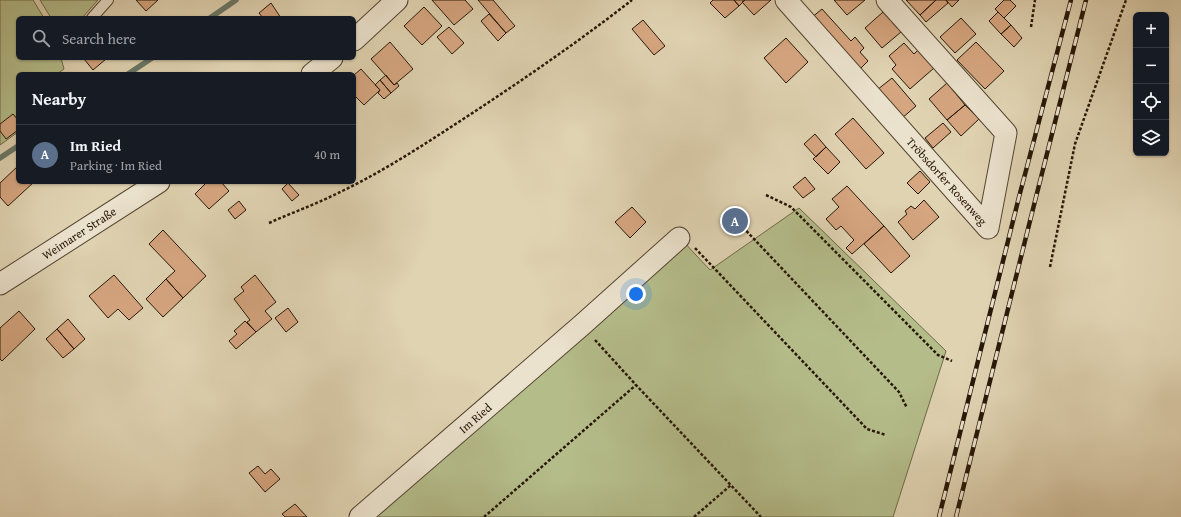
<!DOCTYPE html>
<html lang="en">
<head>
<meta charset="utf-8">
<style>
  body { margin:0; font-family:"Gentium Book Plus",serif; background:#20242c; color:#f1f3f6 }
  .controls { position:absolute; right:12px; top:12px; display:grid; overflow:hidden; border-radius:6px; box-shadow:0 1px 3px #0004 }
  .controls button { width:36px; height:36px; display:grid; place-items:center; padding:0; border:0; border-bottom:1px solid #363941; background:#171b24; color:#f1f3f6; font:20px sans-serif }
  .you { position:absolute; left:636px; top:294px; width:14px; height:14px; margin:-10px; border:3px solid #fff; border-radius:50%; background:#1a73e8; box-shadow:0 0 0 6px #1a73e833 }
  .badge { display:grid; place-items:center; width:26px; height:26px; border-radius:50%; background:#c59692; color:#fff; font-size:13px; font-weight:700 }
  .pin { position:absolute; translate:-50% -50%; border:2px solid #fff; box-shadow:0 1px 4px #0006 }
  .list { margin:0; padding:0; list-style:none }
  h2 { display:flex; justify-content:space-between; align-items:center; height:52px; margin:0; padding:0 16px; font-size:17px }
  h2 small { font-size:13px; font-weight:400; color:#9ea1a6 }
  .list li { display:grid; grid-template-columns:26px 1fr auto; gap:12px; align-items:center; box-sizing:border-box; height:60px; padding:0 16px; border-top:1px solid #363941 }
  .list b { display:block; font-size:15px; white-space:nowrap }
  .list p { margin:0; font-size:13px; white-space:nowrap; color:#9ea1a6 }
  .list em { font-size:13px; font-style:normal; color:#9ea1a6 }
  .icon { flex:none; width:22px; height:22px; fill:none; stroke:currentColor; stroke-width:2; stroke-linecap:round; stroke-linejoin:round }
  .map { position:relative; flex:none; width:1181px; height:517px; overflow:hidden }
  .search { position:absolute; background:#171b24; box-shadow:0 1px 3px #0004; left:16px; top:16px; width:340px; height:44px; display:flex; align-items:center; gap:10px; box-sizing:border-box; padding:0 14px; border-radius:6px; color:#9ea1a6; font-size:15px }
  .panel { position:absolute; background:#171b24; box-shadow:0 1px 3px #0004; left:16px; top:72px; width:340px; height:112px; border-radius:6px }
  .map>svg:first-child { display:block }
  .green { fill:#b4bc8a; stroke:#6e6a48 }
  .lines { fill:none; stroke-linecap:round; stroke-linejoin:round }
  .stream { stroke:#697867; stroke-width:5.5 }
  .building { fill:#d6a680; stroke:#271707 }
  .lane-casing { stroke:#554632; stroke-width:12 }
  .street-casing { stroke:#554632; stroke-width:23 }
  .path { stroke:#271707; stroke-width:2.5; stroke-dasharray:3 2; stroke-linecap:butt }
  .lane { stroke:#ebe2cd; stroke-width:10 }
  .street { stroke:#ebe2cd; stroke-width:21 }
  .rail-casing { stroke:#271707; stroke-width:4.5 }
  .rail { stroke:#ebe2cd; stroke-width:3; stroke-dasharray:9; stroke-linecap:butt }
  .labels { text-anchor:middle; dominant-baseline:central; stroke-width:3; stroke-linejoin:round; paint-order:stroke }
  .street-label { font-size:12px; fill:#271707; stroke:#ebe2cd }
</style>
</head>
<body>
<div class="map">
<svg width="1181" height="517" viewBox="0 0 1181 517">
  <rect width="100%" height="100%" fill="#e0d3b2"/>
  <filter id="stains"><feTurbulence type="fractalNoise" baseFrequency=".005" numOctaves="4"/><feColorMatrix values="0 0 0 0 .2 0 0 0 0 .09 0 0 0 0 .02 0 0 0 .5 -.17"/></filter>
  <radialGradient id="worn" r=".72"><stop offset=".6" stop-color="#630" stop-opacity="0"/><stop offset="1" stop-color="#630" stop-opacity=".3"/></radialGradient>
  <path class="green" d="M0,0H33L44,18H18V58H61L64,69L57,74H18V132L0,145Z
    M40,0H98L82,18H51Z
    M799,208L946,351L893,517H365L682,240L710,270Z"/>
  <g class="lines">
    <path class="stream" d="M210,18L236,0
      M128,74L152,58
      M0,158L18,146"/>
  </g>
  <path class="building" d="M136,0H158L146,11Z
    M432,0H465L473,9L454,25Z
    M478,0H493L515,26L506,33Z
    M713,0H734L739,6L725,18L710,3Z
    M734,0H745L739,6Z
    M745,0H771L754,15L742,2Z
    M834,0H865L847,15Z
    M906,0H936L920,15Z
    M936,0H946L948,3L926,22L920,15Z
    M946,0H959L952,7Z
    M1004,0H1010L1016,6L1004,18L995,9Z
    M271,3L281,18H263L259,13Z
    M424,7L442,26L422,45L404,26Z
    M822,9L851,41L855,37L864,48L860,52L868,61L858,71L811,18Z
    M883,12L901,32L882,48L865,28Z
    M998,12L1011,25L1001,34L989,21Z
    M489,14L506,33L498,41L481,21Z
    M961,18L976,34L955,53L940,37Z
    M643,20L665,46L654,55L632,29Z
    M1011,25L1022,38L1014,47L1001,34Z
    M449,27L464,43L452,54L437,37Z
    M786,38L808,62L786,83L764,58Z
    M390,42L413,69L394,85L371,59Z
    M976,42L1004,71L985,89L957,60Z
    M904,43L914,54L918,50L934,68L910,89L892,69L896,65L889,56Z
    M85,58H105L106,59L93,70L84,59Z
    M361,69L380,90L364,105L354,95V75Z
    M386,75L394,85L397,83L399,86L391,93L380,80Z
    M892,78L916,106L901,119L877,90Z
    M380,80L391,93L384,99L378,93L380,90L375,85Z
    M947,83L965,105L947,120L929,99Z
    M965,105L979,119L961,136L947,120Z
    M13,114L18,120V130L6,139L0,131V124Z
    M853,118L884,153L866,169L835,134Z
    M943,123L951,132L933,148L925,138Z
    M815,134L826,147L816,157L804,144Z
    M826,147L840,162L828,174L813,159Z
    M18,166V182H34L8,206L0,197V183Z
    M920,171L930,182L918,194L907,183Z
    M805,177L815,189L803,198L793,187Z
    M207,182H221L229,191L209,209L195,194Z
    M288,183L299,195L292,201L282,189Z
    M847,186L884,226L852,254L846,248L854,240L841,226L836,230L826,219L839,207L832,199Z
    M924,200L939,217L913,240L898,222L907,214L905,211L911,206L915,209Z
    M239,201L246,210L235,219L228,210Z
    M632,207L646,222L630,238L615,222Z
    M884,226L910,256L891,273L864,244Z
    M163,230L206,276L183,298L166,279L175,271L149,244Z
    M114,275L143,308L129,320L118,309L108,318L89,296Z
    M255,275L276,302L265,311L272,319L256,332L247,322L250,320L234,299L244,291L241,287Z
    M166,279L183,298L163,317L146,299Z
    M288,308L298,322L286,332L275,318Z
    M19,311L35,329L2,361L0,359V328Z
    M68,319L85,339L74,349L57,329Z
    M245,321L256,332L236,349L229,341L237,334L234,331Z
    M57,329L74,349L63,358L46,339Z
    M258,466L265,474L271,469L280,479L265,492L249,473Z
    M295,504L307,517H285L282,514Z"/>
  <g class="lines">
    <g class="lane-casing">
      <path id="lane" d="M92,18L108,0"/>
    </g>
    <g class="street-casing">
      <path id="street" d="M786,0L988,228
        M887,0L1006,133L988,228
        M354,40L397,0
        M312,74L332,58
        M0,284L159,182
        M360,517L582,325L679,238"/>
    </g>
    <path class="path" d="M1031,27L1035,0
      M766,195L791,207L938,355L952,361
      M736,220L899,392L907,408
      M269,223C291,213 314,205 336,194C385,171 431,140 477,110C530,75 582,39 632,0
      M695,248L867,429L886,435
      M1050,267L1075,144L1126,0
      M595,340L636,385L761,517
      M484,517L636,385
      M694,517L731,485"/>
    <use href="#lane" class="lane"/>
    <use href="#street" class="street"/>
    <g class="rail-casing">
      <path id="rail" d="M939,517L1019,197L1071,0
        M956,517L1035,201L1086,0"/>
    </g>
    <use href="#rail" class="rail"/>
  </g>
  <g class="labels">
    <g class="street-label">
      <text transform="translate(947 181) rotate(48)">Tröbsdorfer Rosenweg</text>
      <text transform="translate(79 233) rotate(-33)">Weimarer Straße</text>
      <text transform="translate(475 418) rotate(-41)">Im Ried</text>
    </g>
  </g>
  <rect width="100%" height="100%" filter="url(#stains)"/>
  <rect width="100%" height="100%" fill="url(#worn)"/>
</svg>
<div class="controls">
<button>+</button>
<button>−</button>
<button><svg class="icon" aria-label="locate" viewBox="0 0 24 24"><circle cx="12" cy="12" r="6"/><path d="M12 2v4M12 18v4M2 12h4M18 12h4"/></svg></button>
<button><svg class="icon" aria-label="layers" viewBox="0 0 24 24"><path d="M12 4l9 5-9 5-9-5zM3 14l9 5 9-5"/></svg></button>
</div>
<div class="you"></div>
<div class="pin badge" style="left:735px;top:221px;background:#5c6f8a">A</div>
<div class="search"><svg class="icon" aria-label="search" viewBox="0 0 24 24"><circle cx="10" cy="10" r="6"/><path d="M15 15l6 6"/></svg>Search here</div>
<section class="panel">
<h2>Nearby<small></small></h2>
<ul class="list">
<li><span class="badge" style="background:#5c6f8a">A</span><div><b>Im Ried</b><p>Parking · Im Ried</p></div><em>40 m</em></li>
</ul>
</section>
</div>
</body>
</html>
